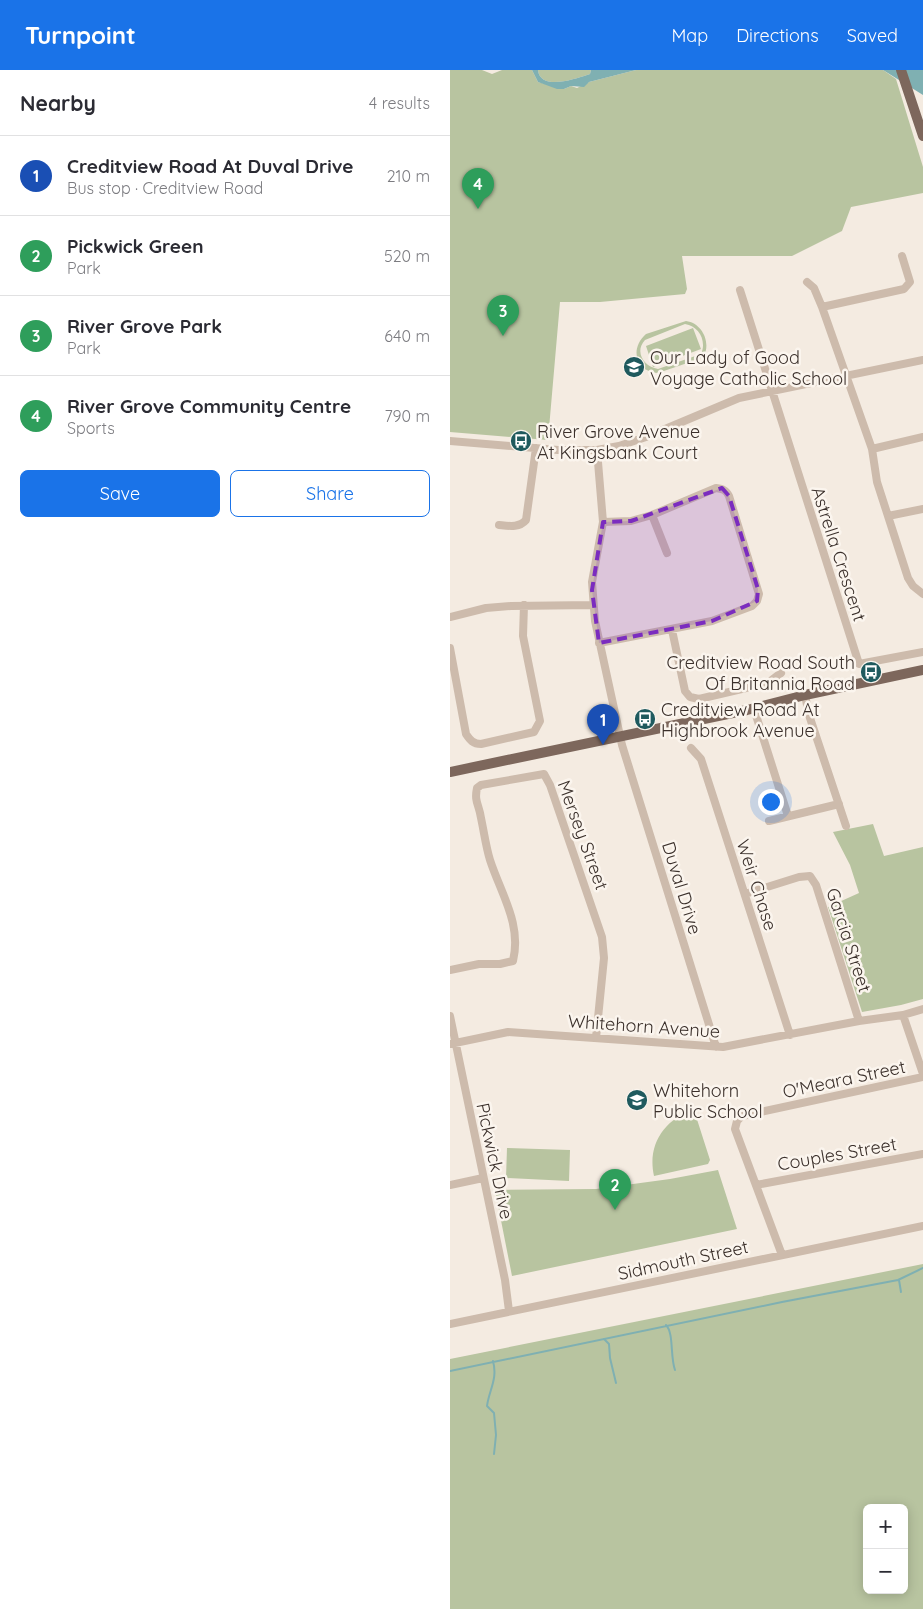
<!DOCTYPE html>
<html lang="en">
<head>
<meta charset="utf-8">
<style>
  body { margin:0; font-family:Quicksand,sans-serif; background:#f2f2f3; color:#2b2b33 }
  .controls { position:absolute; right:15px; bottom:15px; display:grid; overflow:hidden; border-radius:8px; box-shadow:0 2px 12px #0003 }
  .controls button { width:45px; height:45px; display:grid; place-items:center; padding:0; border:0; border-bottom:1px solid #e1e1e2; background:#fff; color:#2b2b33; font:25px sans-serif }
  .you { position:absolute; left:320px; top:731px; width:18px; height:18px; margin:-12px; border:4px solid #fff; border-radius:50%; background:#1a73e8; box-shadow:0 0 0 8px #1a73e833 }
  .badge { display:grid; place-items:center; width:32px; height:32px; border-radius:50%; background:#1a73e8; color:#fff; font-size:16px; font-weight:700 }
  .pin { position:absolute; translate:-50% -41px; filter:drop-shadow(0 1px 2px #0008) }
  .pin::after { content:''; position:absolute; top:26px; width:18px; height:15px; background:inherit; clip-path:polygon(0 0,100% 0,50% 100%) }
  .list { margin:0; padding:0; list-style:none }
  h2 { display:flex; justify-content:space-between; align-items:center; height:65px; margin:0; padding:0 20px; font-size:21px }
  h2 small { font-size:16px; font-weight:400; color:#7c7c81 }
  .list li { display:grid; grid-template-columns:32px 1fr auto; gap:15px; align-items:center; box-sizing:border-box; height:80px; padding:0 20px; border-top:1px solid #e1e1e2 }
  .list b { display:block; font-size:19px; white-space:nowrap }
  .list p { margin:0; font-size:16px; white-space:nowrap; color:#7c7c81 }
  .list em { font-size:16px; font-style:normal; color:#7c7c81 }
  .actions { display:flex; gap:10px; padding:15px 20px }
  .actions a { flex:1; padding:11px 0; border:1px solid #1a73e8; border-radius:8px; text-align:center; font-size:18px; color:#1a73e8 }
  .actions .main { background:#1a73e8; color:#fff }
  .map { position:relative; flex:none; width:473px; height:1539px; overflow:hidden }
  header { display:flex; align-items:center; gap:30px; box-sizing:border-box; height:70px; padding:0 25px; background:#1a73e8; color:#fff }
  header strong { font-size:24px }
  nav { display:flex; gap:28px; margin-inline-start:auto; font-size:18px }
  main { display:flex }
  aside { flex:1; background:#fff }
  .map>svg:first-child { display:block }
  .green { fill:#b8c4a0; fill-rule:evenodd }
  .water { fill:#7fb0b2 }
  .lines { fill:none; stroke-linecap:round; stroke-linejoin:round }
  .stream { stroke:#7fb0b2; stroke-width:2 }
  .minor { stroke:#cdbbac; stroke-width:8 }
  .major { stroke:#7d675c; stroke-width:10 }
  .marked { fill:#7b2cbf; fill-opacity:0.2; stroke:#7b2cbf; stroke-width:4; stroke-dasharray:10 6; stroke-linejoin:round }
  .labels { text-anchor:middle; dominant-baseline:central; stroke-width:5; stroke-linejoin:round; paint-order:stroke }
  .poi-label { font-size:18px; fill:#3b302b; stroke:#fbf5ee; text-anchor:start }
  .street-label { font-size:18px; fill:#3b302b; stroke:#fbf5ee }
</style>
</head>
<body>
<header>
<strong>Turnpoint</strong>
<nav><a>Map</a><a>Directions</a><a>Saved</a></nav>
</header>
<main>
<aside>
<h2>Nearby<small>4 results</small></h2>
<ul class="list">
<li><span class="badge" style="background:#1a4fb4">1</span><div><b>Creditview Road At Duval Drive</b><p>Bus stop · Creditview Road</p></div><em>210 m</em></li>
<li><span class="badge" style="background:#2e9e5b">2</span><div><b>Pickwick Green</b><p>Park</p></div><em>520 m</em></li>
<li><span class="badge" style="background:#2e9e5b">3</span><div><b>River Grove Park</b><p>Park</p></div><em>640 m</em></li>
<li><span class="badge" style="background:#2e9e5b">4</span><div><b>River Grove Community Centre</b><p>Sports</p></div><em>790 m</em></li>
</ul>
<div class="actions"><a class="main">Save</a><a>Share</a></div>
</aside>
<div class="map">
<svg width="473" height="1539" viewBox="0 0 473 1539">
  <rect width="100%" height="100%" fill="#f4ebe1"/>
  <path class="green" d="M0,0H32L42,4L52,0H82L88,12L114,19L121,16L127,18L139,12L186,0H433L446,9L473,97V123L401,137L392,161L342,186H232L237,219L235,224L150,232H110L98,370L0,362Z
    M88,0H141L140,4L137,5C125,9 90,21 88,0Z
    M236,251C252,253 261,272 254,286L249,289L208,303C186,302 179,279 196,264ZM235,254C249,256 257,271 251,284L208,299C194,297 184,282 195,270Z
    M243,258L251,279L203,297L196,276Z
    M423,754L434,786L473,777V929L451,935L412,942L378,837L409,823L400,795L383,762Z
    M244,1040L260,1090L258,1094L204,1106C197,1075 214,1049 244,1040Z
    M57,1078L120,1080L119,1111L56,1108Z
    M268,1100L287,1159L62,1206L45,1120L146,1119L220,1109Z
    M473,1194V1539H0V1289ZM417,1438H454V1520H417Z"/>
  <path class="water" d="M82,0H88C90,21 125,9 137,5L140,4L141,0H186L139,12L134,17L121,16L114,19H107L88,12Z
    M433,0H473V25Z"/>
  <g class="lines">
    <path class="stream" d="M449,1210L451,1222
      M216,1255C224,1263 220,1287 225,1300
      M154,1269L159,1274L160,1288L166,1313
      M43,1291C48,1309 39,1320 37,1336L44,1343L46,1365L44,1384
      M0,1301L332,1232L448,1210L473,1198"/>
    <path class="minor" d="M357,212L364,218L372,237L422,379L427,412L458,508L463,516L473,524
      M290,220L409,594L473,582
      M372,237L454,219L460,212L452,186
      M0,371L108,380H147L169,376L196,367L289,328L473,290
      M422,379L473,367
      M147,380L153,452L142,512L145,551L172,675L266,977
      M202,445L217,483
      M438,446L473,439
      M49,455C59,456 69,458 76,450L86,378
      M0,547L36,538L61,536L143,535
      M222,560L235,621L240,627L249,629L318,613L331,603
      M149,573L262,551L302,536L307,531L309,524L279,426C276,420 273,419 266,418L202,445L181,451L153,452
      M0,578L16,664C20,670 23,674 31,674L84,662L90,651L73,566L74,535
      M355,625L359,645L396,756
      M304,639L338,746
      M241,678L251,689L340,965
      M319,751L389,734
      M295,824L349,807L360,806L366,815L409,951
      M0,900L29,894H50L63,891C72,854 51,824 40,790C36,777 34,762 31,748C29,734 24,732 27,718L31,715L94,704L100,715L152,867L154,888L146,968
      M453,945L473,1004
      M0,946L55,1210L59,1241
      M0,974L58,962L273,977L409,951L453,945L473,939
      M0,1115L33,1108
      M306,1115L473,1084
      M332,1185L285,1059L287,1051L292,1046L473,1007
      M0,1254L473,1156"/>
    <path class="major" d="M451,0L473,66
      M0,702L297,640L355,625L473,600"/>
  </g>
  <path class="marked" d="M272,418L279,426L308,519L307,531L262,551L149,573L142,520L153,452L181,451Z"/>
  <defs>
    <g id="school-disc" transform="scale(1.125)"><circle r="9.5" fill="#1f5a5e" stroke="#fbf5ee"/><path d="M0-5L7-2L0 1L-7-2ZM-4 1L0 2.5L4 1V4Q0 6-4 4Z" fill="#fff"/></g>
    <g id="bus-disc" transform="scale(1.125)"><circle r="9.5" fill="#1f5a5e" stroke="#fbf5ee"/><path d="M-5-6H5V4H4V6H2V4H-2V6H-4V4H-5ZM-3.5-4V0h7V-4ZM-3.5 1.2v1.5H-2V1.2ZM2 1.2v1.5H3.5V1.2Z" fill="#fff"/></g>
  </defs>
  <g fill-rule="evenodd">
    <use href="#school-disc" x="184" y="297"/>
    <use href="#bus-disc" x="71" y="371"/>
    <use href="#bus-disc" x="421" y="602"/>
    <use href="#bus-disc" x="195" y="649"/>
    <use href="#school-disc" x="187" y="1030"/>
  </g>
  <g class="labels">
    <g class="poi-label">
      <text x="200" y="287">Our Lady of Good<tspan x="200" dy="21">Voyage Catholic School</tspan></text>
      <text x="87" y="361">River Grove Avenue<tspan x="87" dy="21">At Kingsbank Court</tspan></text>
      <text x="405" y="592" text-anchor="end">Creditview Road South<tspan x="405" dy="21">Of Britannia Road</tspan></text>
      <text x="211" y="639">Creditview Road At<tspan x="211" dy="21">Highbrook Avenue</tspan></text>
      <text x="203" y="1020">Whitehorn<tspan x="203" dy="21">Public School</tspan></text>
    </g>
    <g class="street-label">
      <text transform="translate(389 484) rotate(72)">Astrella Crescent</text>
      <text transform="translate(133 765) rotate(70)">Mersey Street</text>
      <text transform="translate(307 815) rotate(72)">Weir Chase</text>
      <text transform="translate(232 818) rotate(73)">Duval Drive</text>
      <text transform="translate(399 870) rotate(72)">Garcia Street</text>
      <text transform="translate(194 956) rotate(4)">Whitehorn Avenue</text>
      <text transform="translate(394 1009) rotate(-12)">O'Meara Street</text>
      <text transform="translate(387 1084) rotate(-10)">Couples Street</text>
      <text transform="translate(45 1091) rotate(78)">Pickwick Drive</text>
      <text transform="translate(233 1190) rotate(-12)">Sidmouth Street</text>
    </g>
  </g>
</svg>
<div class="controls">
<button>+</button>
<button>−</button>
</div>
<div class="you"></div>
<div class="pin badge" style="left:153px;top:675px;background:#1a4fb4">1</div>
<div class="pin badge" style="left:165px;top:1140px;background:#2e9e5b">2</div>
<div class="pin badge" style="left:53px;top:266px;background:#2e9e5b">3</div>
<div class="pin badge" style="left:28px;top:139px;background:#2e9e5b">4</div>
</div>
</main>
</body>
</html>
